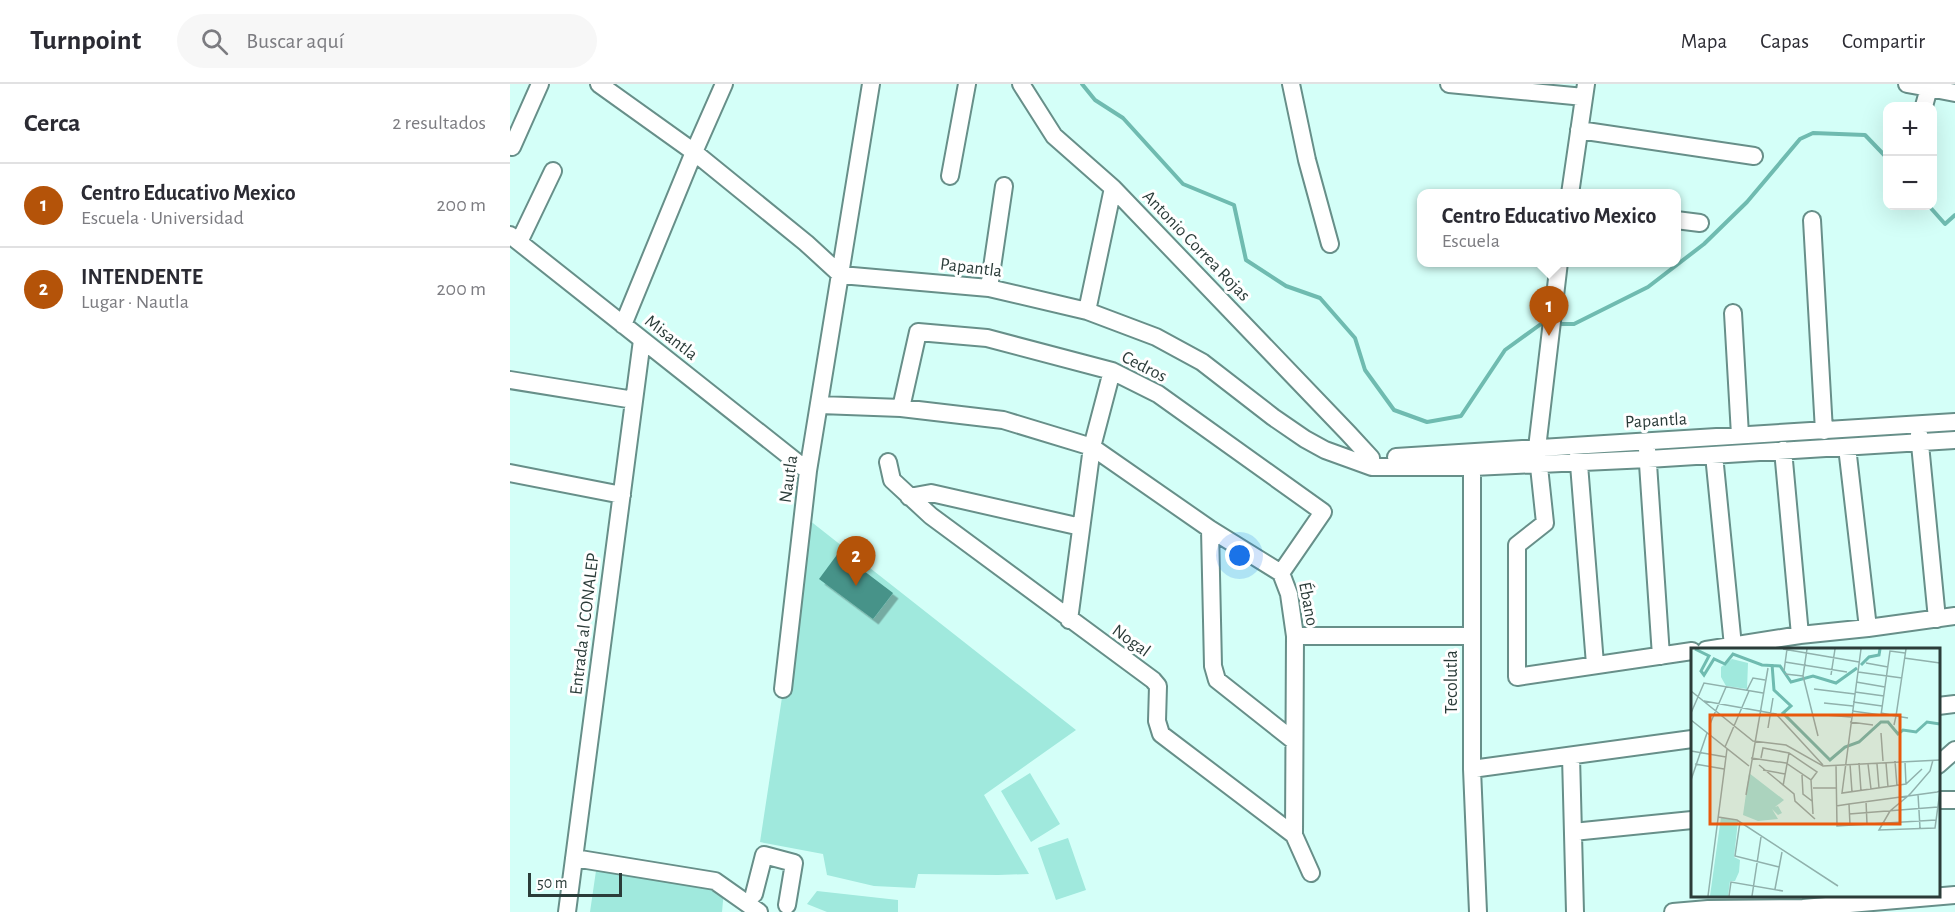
<!DOCTYPE html>
<html lang="es">
<head>
<meta charset="utf-8">
<style>
  body { margin:0; font-family:"Alegreya Sans",sans-serif; background:#f7f7f7; color:#2b2b33 }
  .controls { position:absolute; right:18px; top:18px; display:grid; overflow:hidden; border-radius:12px; box-shadow:0 6px 24px #0002 }
  .controls button { width:54px; height:54px; display:grid; place-items:center; padding:0; border:0; border-bottom:2px solid #e1e1e2; background:#fff; color:#2b2b33; font:30px sans-serif }
  .scale { position:absolute; left:18px; bottom:15px; width:94px; box-sizing:border-box; padding-left:6px; border:3px solid #2b3c39; border-top:0; font-size:16px; line-height:21px; white-space:nowrap; color:#2b3c39; -webkit-text-stroke:4px #fff; paint-order:stroke }
  .you { position:absolute; left:730px; top:472px; width:21px; height:21px; margin:-15px; border:4px solid #fff; border-radius:50%; background:#1a73e8; box-shadow:0 0 0 9px #1a73e833 }
  .badge { display:grid; place-items:center; width:39px; height:39px; border-radius:50%; background:#b45309; color:#fff; font-size:20px; font-weight:700 }
  .pin { position:absolute; translate:-50% -50px; filter:drop-shadow(0 2px 3px #0008) }
  .pin::after { content:''; position:absolute; top:32px; width:21px; height:18px; background:inherit; clip-path:polygon(0 0,100% 0,50% 100%) }
  .popup { position:absolute; left:907px; top:105px; width:264px; height:78px; box-sizing:border-box; display:grid; place-content:center; border-radius:12px; background:#fff; filter:drop-shadow(0 2px 4px #0005); font-size:20px; white-space:nowrap; color:#7c7c81 }
  .popup b { font-size:22px; color:#2b2b33 }
  .popup::after { content:''; position:absolute; left:50%; top:100%; margin-left:-12px; border:12px solid transparent; border-top-color:#fff }
  .list { margin:0; padding:0; list-style:none }
  h2 { display:flex; justify-content:space-between; align-items:center; height:78px; margin:0; padding:0 24px; font-size:26px }
  h2 small { font-size:20px; font-weight:400; color:#7c7c81 }
  .list li { display:grid; grid-template-columns:39px 1fr auto; gap:18px; align-items:center; box-sizing:border-box; height:84px; padding:0 24px; border-top:2px solid #e1e1e2 }
  .list b { display:block; font-size:22px; white-space:nowrap }
  .list p { margin:0; font-size:20px; white-space:nowrap; color:#7c7c81 }
  .list em { font-size:20px; font-style:normal; color:#7c7c81 }
  .icon { flex:none; width:33px; height:33px; fill:none; stroke:currentColor; stroke-width:2; stroke-linecap:round; stroke-linejoin:round }
  .map { position:relative; flex:none; width:1445px; height:828px; overflow:hidden }
  header { display:flex; align-items:center; gap:36px; box-sizing:border-box; height:84px; padding:0 30px; background:#fff; border-bottom:2px solid #e1e1e2 }
  header strong { font-size:28px }
  nav { display:flex; gap:33px; margin-inline-start:auto; font-size:21px }
  .search { width:420px; height:54px; background:#f7f7f7; display:flex; align-items:center; gap:15px; box-sizing:border-box; padding:0 21px; border-radius:33px; color:#7c7c81; font-size:22px }
  main { display:flex }
  aside { flex:1; background:#fff }
  .map>svg:first-child { display:block }
  .green { fill:#a0e9dd }
  .lines { fill:none; stroke-linecap:round; stroke-linejoin:round }
  .stream { stroke:#6fbbb0; stroke-width:4 }
  .building { fill:#469389; filter:url(#shadow) }
  .minor-casing { stroke:#678f89; stroke-width:20 }
  .minor { stroke:#fff; stroke-width:16 }
  .labels { text-anchor:middle; dominant-baseline:central; stroke-width:6; stroke-linejoin:round; paint-order:stroke }
  .street-label { font-size:18px; fill:#2b3c39; stroke:#fff }
  .inset-river { fill:none; stroke:#6fbbb0; stroke-width:3 }
  .inset-road { fill:none; stroke:#90b1ac; stroke-width:1.5 }
  .view { fill:#e8590c; fill-opacity:0.15; stroke:#e8590c; stroke-width:3 }
  .inset-edge { fill:none; stroke:#2b3c39; stroke-width:3 }
</style>
</head>
<body>
<header>
<strong>Turnpoint</strong>
<div class="search"><svg class="icon" aria-label="search" viewBox="0 0 24 24"><circle cx="10" cy="10" r="6"/><path d="M15 15l6 6"/></svg>Buscar aquí</div>
<nav><a>Mapa</a><a>Capas</a><a>Compartir</a></nav>
</header>
<main>
<aside>
<h2>Cerca<small>2 resultados</small></h2>
<ul class="list">
<li><span class="badge">1</span><div><b>Centro Educativo Mexico</b><p>Escuela · Universidad</p></div><em>200 m</em></li>
<li><span class="badge">2</span><div><b>INTENDENTE</b><p>Lugar · Nautla</p></div><em>200 m</em></li>
</ul>
</aside>
<div class="map">
<svg width="1445" height="828" viewBox="0 0 1445 828">
  <defs>
    <filter id="shadow"><feDropShadow dx="5.5" dy="5.5" stdDeviation="0" flood-color="#0004"/></filter>
  </defs>
  <rect width="100%" height="100%" fill="#d4fff8"/>
  <path class="green" d="M299,436L566,646L474,711L519,790L488,791L408,790L405,804L364,802L317,791L313,770L250,758Z
    M520,689L550,740L521,758L491,707Z
    M558,754L576,806L546,816L528,764Z
    M88,773L214,806L212,828H80Z
    M307,807L388,816V828H317L297,820Z"/>
  <g class="lines">
    <path class="stream" d="M572,0L585,16L613,34L673,100L724,121L736,176L776,202L810,214L845,254L855,286L884,326L917,338L951,332L995,266L1031,240H1036
      M1419,122L1435,140L1445,131
      M1046,240H1064L1138,203L1194,160L1237,118L1290,55L1303,49L1355,51L1378,75"/>
  </g>
  <path class="building" d="M329,468L383,509L363,535L309,495Z"/>
  <g class="lines">
    <g class="minor-casing">
      <path id="minor" d="M89,0L184,68L296,159L331,191L479,204L577,227L646,253L692,278L763,333L795,355L815,366L862,383H963L1138,375L1445,356
        M511,0L544,52L603,104L838,349L861,374L862,383
        M781,0L797,76L820,160
        M939,0L1074,13
        M1397,0L1419,4V0
        M1414,22L1419,4L1445,9
        M1069,46L1244,72
        M2,63L30,0
        M440,92L457,0
        M1060,110L1076,0
        M1166,136L1190,139
        M1302,136L1314,347
        M0,151L298,387
        M9,158L43,87
        M1049,178L1027,364L1035,439L1007,461V593L1182,567
        M479,204L494,102
        M577,227L603,104
        M1223,229L1230,351
        M113,241L184,68L214,0
        M0,296L124,316
        M310,321L391,324L493,336L582,363L700,445L771,489L779,510L785,552L784,751
        M391,324L408,248L477,254L602,287L648,310L813,428L771,489
        M1409,350L1427,535
        M1337,363L1358,544
        M1137,365L1151,572
        M1273,366L1290,551
        M1068,368L1085,580
        M1204,371L1223,562
        M962,372V685L968,828
        M886,373L1445,338
        M378,378L382,396L421,432L643,596L648,602L647,637L651,650L784,751L801,789
        M0,389L112,411
        M399,413L421,409L571,443
        M700,445L703,582L707,596L784,657
        M559,536L582,363L602,287
        M785,552H962
        M1196,566L1290,551L1358,544L1445,532
        M273,605L298,387L361,0
        M1428,622L1445,620
        M1061,672L1065,828
        M1428,681L1445,666
        M962,685L1182,655
        M1428,716H1445
        M1063,748L1182,736
        M64,774L205,797L249,828
        M244,810L254,771L284,779L277,821
        M57,828L132,256
        M1163,828L1198,825L1293,824L1445,811"/>
    </g>
    <use href="#minor" class="minor"/>
  </g>
  <g class="labels">
    <g class="street-label">
      <text transform="translate(686 162) rotate(46)">Antonio Correa Rojas</text>
      <text transform="translate(461 184) rotate(7)">Papantla</text>
      <text transform="translate(161 254) rotate(38)">Misantla</text>
      <text transform="translate(634 283) rotate(27)">Cedros</text>
      <text transform="translate(1146 337) rotate(-3)">Papantla</text>
      <text transform="translate(279 395) rotate(-82)">Nautla</text>
      <text transform="translate(798 520) rotate(79)">Ébano</text>
      <text transform="translate(75 540) rotate(-83)">Entrada al CONALEP</text>
      <text transform="translate(621 557) rotate(36)">Nogal</text>
      <text transform="translate(942 598) rotate(-90)">Tecolutla</text>
    </g>
  </g>
  <g transform="translate(1181 564)">
    <rect width="249" height="249" fill="#d4fff8"/>
    <path d="M41,11L57,15L56,41L35,38L30,29V19ZM58,125L93,152L84,159L87,158L91,165L87,167L81,161L87,171L67,173L52,167ZM30,169L47,173L43,209L49,212L48,224L44,233H39L37,248H19Z" fill="#a0e9dd"/>
    <path class="inset-river" d="M4,1L18,8L10,23L13,27L23,11L34,16L42,6L71,17L89,18L100,34L122,28L145,35L166,20M81,16L83,42L100,58L92,65L139,112L154,99L168,94L190,74H197L207,86L212,82L225,84L236,74L249,76M170,17L178,9L188,7L189,1"/>
    <path class="inset-road" d="M92,1L168,14M116,1L112,28L127,88M170,1L151,145L215,136L231,121M213,10L249,15M94,14L156,24M175,15L197,19M93,23L96,1M167,24L211,30M94,26L112,28M140,27L144,1M165,34L194,39M123,41L164,46M56,42L62,30L74,32M0,43L62,93L95,97L132,118L249,112M164,44L193,48M13,53L85,66L132,117M162,54L191,58M133,55L162,58M161,63L190,67L199,3L214,5M0,65L13,35L72,45M190,65L205,68L215,1M134,67L160,69M0,72L58,118M159,74L182,77M19,76L35,39M203,77L205,68L217,70M77,80L82,50M190,85L192,113M34,99L58,43M0,103L35,109M60,110L95,115L120,132L122,166M70,110L72,100L98,105L126,124L120,132M204,113L206,138M214,114L215,136M168,115L170,143M195,115L197,139M4,116L33,121M159,116L161,144M177,116L180,141M186,116L188,140M68,117L103,146L104,153L124,171M145,117L146,178L245,172M72,122L94,126M111,127L112,146L121,153M0,132L16,85M92,138L98,105M122,140H145M227,146L229,180M55,147L77,20M175,153L176,176M158,156L159,177M145,158L158,156L217,148L246,144L249,143L244,180L188,182L199,163L217,148L220,145L239,123L242,112M158,166L247,159M27,169L46,172L147,238M49,174L44,208L88,219M84,241L91,204M17,248L36,101M38,248L40,234L92,243M61,248L70,189"/>
    <path class="view" d="M19,67H209V176H19Z"/>
    <rect width="249" height="249" class="inset-edge"/>
  </g>
</svg>
<div class="controls">
<button>+</button>
<button>−</button>
</div>
<div class="scale">50 m</div>
<div class="you"></div>
<div class="pin badge" style="left:1039px;top:252px">1</div>
<div class="popup"><b>Centro Educativo Mexico</b>Escuela</div>
<div class="pin badge" style="left:346px;top:502px">2</div>
</div>
</main>
</body>
</html>
